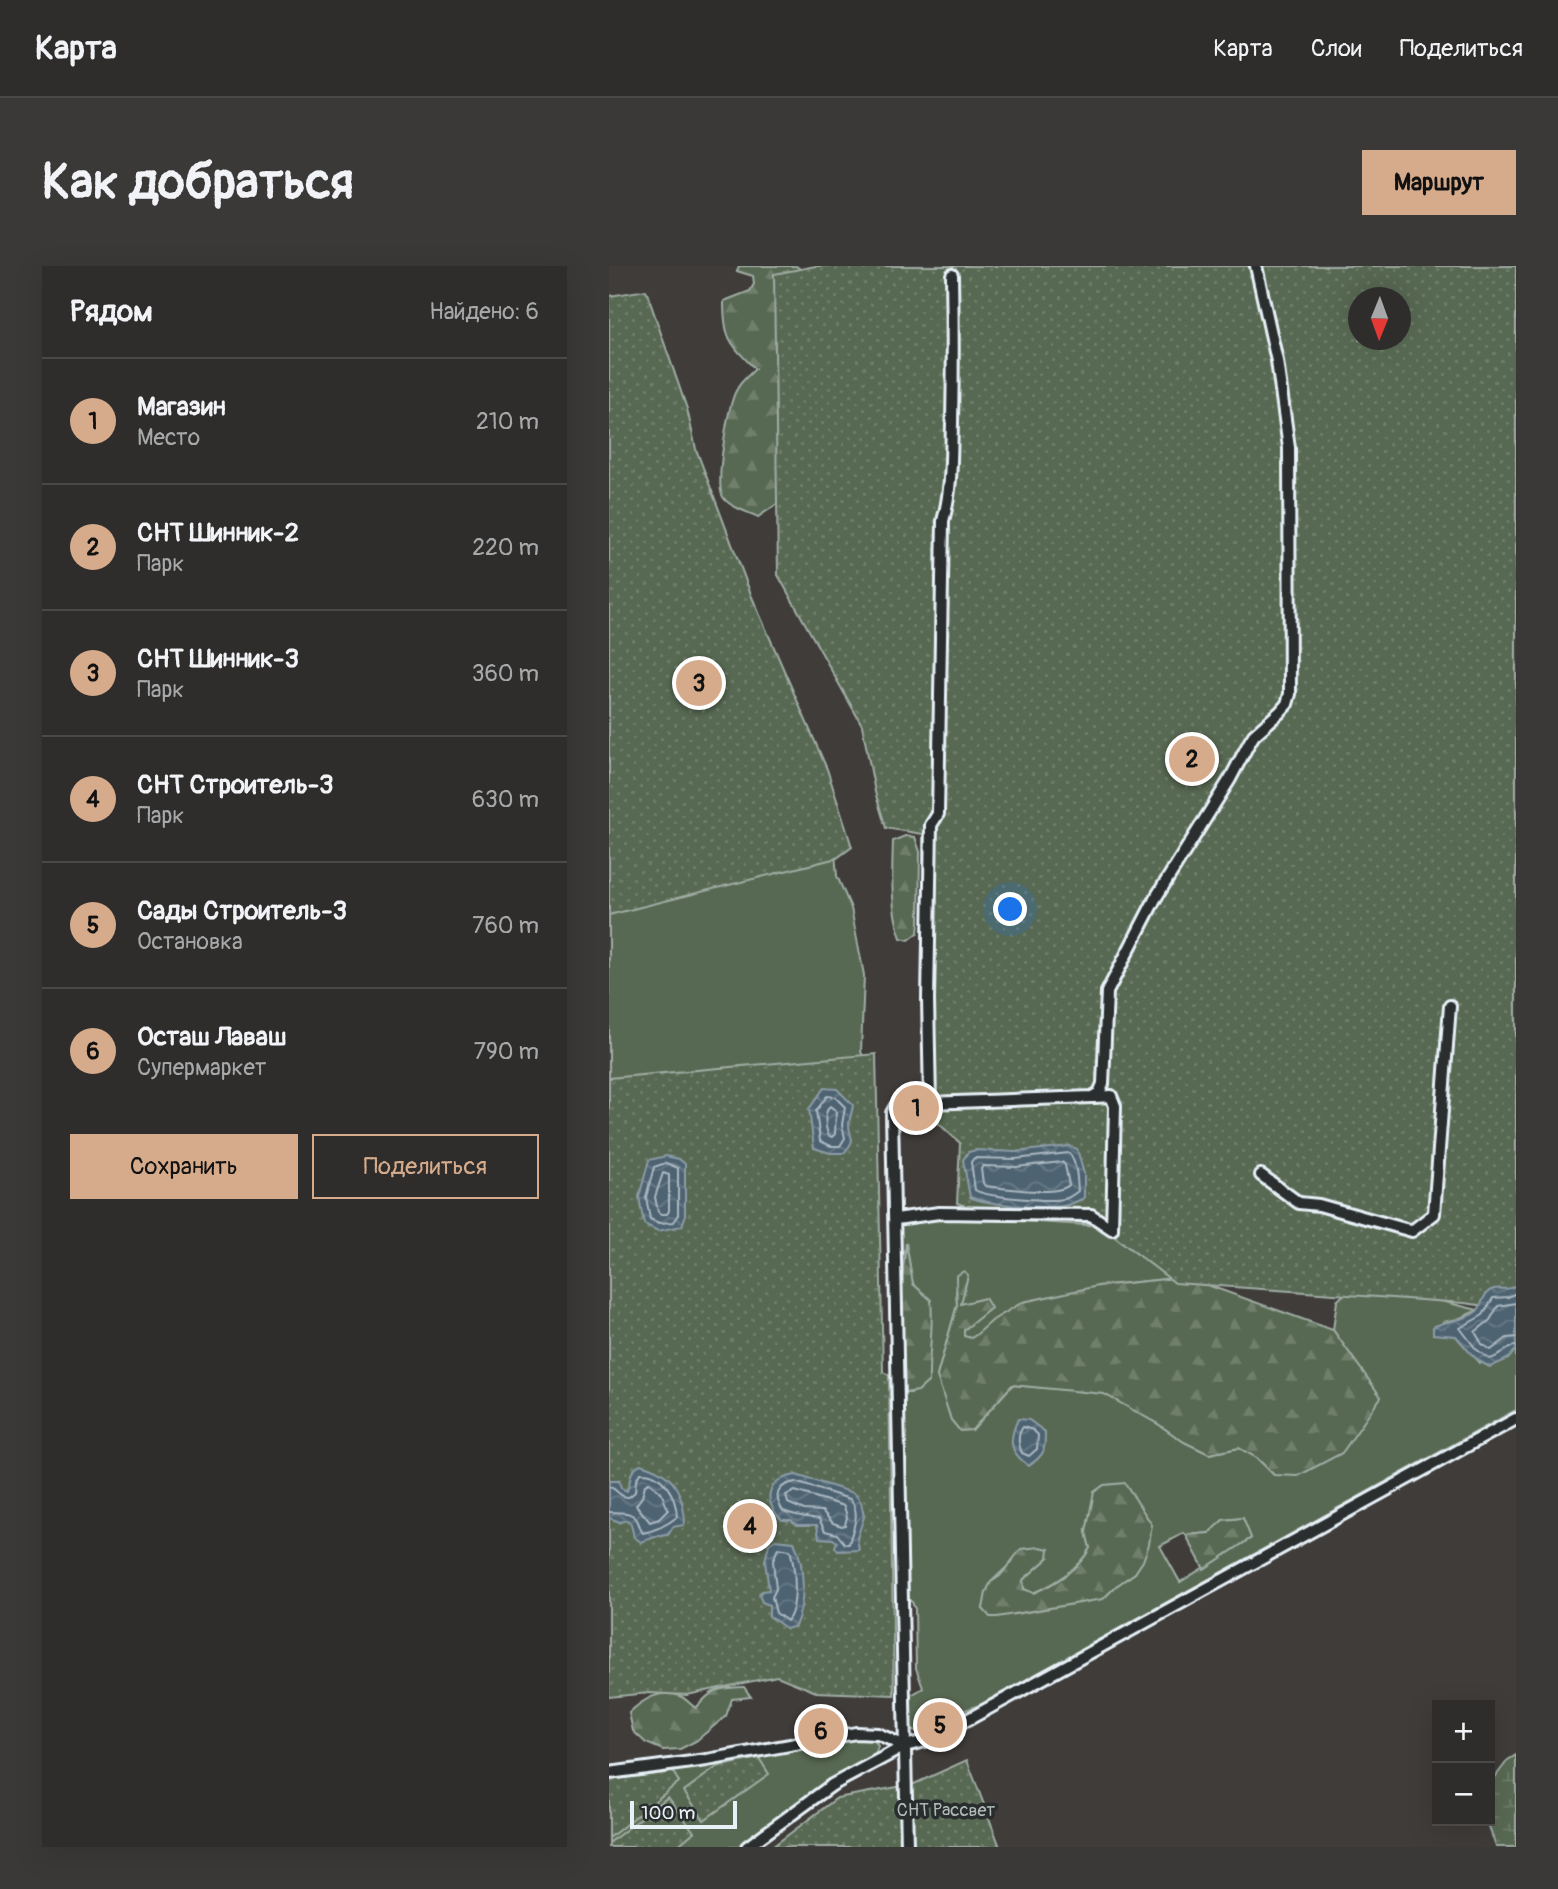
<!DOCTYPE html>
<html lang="ru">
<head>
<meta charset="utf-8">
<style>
  body { margin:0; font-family:Pangolin,sans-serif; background:#3b3938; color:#f1f3f6 }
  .controls { position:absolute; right:21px; bottom:21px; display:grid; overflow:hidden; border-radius:0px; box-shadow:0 7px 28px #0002 }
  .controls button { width:63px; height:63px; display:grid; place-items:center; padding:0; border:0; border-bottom:2px solid #4a4948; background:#2f2d2c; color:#f1f3f6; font:35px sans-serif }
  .compass { position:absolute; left:739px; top:21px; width:63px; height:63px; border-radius:50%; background:#2f2d2c; box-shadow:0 7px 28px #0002; rotate:181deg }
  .scale { position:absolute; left:21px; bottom:18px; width:107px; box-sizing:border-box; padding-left:7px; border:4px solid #e8f1f8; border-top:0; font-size:19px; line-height:24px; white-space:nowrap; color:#e8f1f8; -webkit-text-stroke:5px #2a2d2e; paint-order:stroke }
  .you { position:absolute; left:402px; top:644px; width:24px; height:24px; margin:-18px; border:5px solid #fff; border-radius:50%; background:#1a73e8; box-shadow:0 0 0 10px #1a73e833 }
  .badge { display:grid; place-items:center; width:46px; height:46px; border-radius:50%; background:#d6ab8b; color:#111; font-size:23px; font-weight:700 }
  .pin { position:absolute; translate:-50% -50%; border:4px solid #fff; box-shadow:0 2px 7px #0006 }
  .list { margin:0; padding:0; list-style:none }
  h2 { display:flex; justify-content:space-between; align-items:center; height:91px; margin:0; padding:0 28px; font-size:30px }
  h2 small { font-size:23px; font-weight:400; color:#a7a8a9 }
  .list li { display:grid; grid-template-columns:46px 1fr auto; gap:21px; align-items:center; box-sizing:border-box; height:126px; padding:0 28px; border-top:2px solid #4a4948 }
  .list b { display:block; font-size:26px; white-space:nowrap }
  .list p { margin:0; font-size:23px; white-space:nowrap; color:#a7a8a9 }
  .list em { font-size:23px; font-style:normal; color:#a7a8a9 }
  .actions { display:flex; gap:14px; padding:21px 28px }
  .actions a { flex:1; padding:16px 0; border:2px solid #d6ab8b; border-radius:0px; text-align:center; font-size:24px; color:#d6ab8b }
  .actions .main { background:#d6ab8b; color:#111 }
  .map { position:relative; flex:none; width:907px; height:1581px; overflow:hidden; border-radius:0px }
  header { display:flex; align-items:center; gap:42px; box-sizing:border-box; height:98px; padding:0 35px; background:#2f2d2c; border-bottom:2px solid #4a4948 }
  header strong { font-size:33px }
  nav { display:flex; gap:38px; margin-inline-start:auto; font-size:24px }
  .intro { display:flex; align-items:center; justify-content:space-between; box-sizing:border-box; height:168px; padding:0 42px }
  h1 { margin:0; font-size:49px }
  .button { padding:18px 32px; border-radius:0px; background:#d6ab8b; color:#111; font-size:24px; font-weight:700 }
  main { display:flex; gap:42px; padding:0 42px }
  aside { flex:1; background:#2f2d2c; border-radius:0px; box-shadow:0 7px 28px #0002 }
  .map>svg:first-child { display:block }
  .green { fill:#586952; stroke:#a0ada5; stroke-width:2; fill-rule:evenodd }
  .forest { fill:url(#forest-firs); stroke:#a0ada5; stroke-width:2 }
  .wetland { fill:url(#wetland-marsh); stroke:#a0ada5; stroke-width:2 }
  .garden { fill:url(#garden-dots); stroke:#a0ada5; stroke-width:2; fill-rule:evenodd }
  .water { fill:url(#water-waves); stroke:#8c9ca7; stroke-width:2 }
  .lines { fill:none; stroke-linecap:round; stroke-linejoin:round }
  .shore { stroke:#aab8c2; stroke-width:2 }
  .minor-casing { stroke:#e8f1f8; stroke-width:16 }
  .minor { stroke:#2a2d2e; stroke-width:10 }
  .labels { text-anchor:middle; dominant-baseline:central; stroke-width:7; stroke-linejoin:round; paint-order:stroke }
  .park-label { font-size:18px; fill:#aebbb6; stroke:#2a2d2e }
</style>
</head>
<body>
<header>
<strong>Карта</strong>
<nav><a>Карта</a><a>Слои</a><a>Поделиться</a></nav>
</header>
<div class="intro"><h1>Как добраться</h1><a class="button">Маршрут</a></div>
<main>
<aside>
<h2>Рядом<small>Найдено: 6</small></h2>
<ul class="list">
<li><span class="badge">1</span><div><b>Магазин</b><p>Место</p></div><em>210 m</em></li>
<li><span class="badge">2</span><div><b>СНТ Шинник-2</b><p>Парк</p></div><em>220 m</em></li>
<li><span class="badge">3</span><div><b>СНТ Шинник-3</b><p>Парк</p></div><em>360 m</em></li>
<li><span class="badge">4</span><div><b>СНТ Строитель-3</b><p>Парк</p></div><em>630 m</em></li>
<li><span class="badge">5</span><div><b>Сады Строитель-3</b><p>Остановка</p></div><em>760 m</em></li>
<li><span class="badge">6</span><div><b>Осташ Лаваш</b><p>Супермаркет</p></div><em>790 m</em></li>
</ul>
<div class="actions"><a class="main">Сохранить</a><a>Поделиться</a></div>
</aside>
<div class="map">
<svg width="907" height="1581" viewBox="0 0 907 1581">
  <defs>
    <pattern id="forest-firs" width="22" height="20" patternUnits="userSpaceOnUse" patternTransform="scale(1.75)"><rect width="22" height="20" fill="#586952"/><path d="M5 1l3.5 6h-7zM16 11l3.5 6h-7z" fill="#707f6c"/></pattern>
    <pattern id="wetland-marsh" width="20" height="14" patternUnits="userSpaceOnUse" patternTransform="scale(1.75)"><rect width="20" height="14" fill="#586952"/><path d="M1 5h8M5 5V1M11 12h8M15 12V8" fill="none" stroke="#707f6c"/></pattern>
    <pattern id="garden-dots" width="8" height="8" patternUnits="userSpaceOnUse" patternTransform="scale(1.75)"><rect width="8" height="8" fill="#586952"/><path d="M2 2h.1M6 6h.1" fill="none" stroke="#707f6c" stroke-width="1.8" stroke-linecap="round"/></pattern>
    <pattern id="water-waves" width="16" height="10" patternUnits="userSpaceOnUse" patternTransform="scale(1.75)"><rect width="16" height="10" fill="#4e6371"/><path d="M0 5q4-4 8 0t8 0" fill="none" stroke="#687a86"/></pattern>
  </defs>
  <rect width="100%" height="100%" fill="#3f3c3a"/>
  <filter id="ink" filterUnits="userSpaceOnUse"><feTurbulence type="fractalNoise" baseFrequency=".0143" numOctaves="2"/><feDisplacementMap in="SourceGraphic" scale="14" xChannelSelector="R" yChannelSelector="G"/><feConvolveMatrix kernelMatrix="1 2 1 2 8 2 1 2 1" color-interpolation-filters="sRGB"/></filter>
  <g filter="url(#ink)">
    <path class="green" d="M226,587L228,610L242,642L255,709L252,785L256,796L0,831V620Z
      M330,952H364L510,961L576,1011L489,1020L362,1072L354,1070L351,1039L359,1009L347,1025L348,1039L328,1110L363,1164L403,1119L495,1127L549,1158L575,1176L600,1188L630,1182L648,1192L665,1209L771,1132L724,1064L728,1035L749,1015L869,1044L849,1053L834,1056L841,1069L847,1070L871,1097L899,1093L907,1083V1144L373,1438L326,1455L310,1466L304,1464L301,1456L299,1431L314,1422L307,1402L306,1343L303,1336L297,1332L295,1127H303L320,1115C320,1106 319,1096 320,1086C322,1063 328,1033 304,1019L298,983L294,985L292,1010V956ZM633,1252L642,1272L571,1316L551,1280L575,1267L577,1269L600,1267L614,1254ZM477,1265L526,1307L507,1320L494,1333L374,1343L382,1316L402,1297L439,1292L414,1314L415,1323L424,1327C445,1318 471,1302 481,1282Z
      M258,1472L265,1474L269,1480L267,1486L261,1491L213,1520L130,1581H0V1511Z"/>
    <path class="forest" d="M130,0H187L245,41L184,227L149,251C139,246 117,240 113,229C107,213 119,137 128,123C132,115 140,109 146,103C120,76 115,73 115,35L141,25L145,18L144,10L128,5Z
      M296,570L306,571L311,586L310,657L309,667L300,674L292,672C281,642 283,606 284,575Z
      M297,977L304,1018L322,1034C325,1062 319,1088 320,1115L309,1125L295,1127L291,1032Z
      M355,1005L359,1009L352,1038L376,1032L382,1042L355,1064V1070L362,1072L367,1069L384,1054L414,1036L489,1020L576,1011L724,1064L772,1131L733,1187L689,1210L665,1209L648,1192L630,1182L600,1188L575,1176L549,1158L495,1128L403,1119L363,1164L351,1165L342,1154L328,1110L348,1039L347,1010Z
      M516,1217L543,1259L540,1278L534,1295L526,1307L507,1320L494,1333L388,1351H381L374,1343L377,1326L382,1316L391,1310L412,1283L431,1281L440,1283L439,1292L414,1314L415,1323L424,1327C445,1319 471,1302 481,1282L477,1266L485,1226L495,1219Z
      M634,1252L642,1272L595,1303L577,1269L600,1267L614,1254Z
      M135,1421L142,1431L123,1433L117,1450L87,1475L71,1483L54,1484L37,1477L24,1465L20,1447C33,1434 53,1421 73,1431C77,1433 82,1439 87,1442C104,1422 109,1422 135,1421Z"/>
    <path class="wetland" d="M907,1489V1581H887L878,1555H881V1518L899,1494Z"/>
    <path class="garden" d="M207,0H907V1044L855,1037L566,1017L490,959L368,944L348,937L351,877L318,847L316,832L314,568L277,562L266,526L253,459L169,309L165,8ZM750,32H792V74H750Z
      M37,24L78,143L87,183L143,331L218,503L243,581L228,592L0,649V30Z
      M267,788L274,1106L280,1109L285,1429L207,1426L168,1410L78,1429L40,1427L0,1431V812Z
      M150,1492L160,1508L95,1554L75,1525L108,1501Z
      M358,1494L391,1581H163L228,1532L305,1518Z
      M64,1506L70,1516L0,1572V1514Z
      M59,1531L85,1566L67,1581H0V1577Z"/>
    <path class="water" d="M215,822L228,823L244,839C243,845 241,852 240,858C240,874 249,871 235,887H221L205,882L200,843Z
      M460,880L468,883L475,908V932C469,935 461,939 454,940C435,943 379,939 361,931L354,894L359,886L367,884L406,886Z
      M57,890L70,893L76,898V951L73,960L49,965L35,958L30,931L40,894Z
      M907,1019V1083L899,1093L881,1101C865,1094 858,1083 847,1070L824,1068V1061C837,1054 857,1055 868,1045C874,1039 874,1025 885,1023C895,1021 896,1026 907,1019Z
      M409,1153L420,1154L436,1166C436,1186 436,1188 420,1200C400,1186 399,1175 409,1153Z
      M31,1198C63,1207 73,1222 76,1255L75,1259L64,1261L59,1269L49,1270L32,1276L25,1271L22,1258L18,1254L11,1256L0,1252V1215H10L12,1222L18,1225C23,1213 18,1207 31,1198Z
      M187,1209L245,1227L252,1236L255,1251L248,1272L250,1284L229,1285L226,1281L228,1276L224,1273L210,1272L208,1259H188L182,1254H173C152,1234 158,1213 187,1209Z
      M166,1274L185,1276C196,1299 197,1337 186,1360L178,1363L160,1350V1339L153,1336L150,1329L153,1325L160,1324L156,1295L160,1278Z"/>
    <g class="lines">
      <path class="shore" d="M218,830L226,831L236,841L233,859L236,872L231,880H222L211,875L207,845Z
        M221,840L227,845L226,868L223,871L219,869C216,859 214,848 221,840Z
        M460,887C468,897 468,912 469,925C465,928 460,932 455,933C441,936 376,931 366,924L362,896L365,892L406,893Z
        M453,896L456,899L460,919C448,931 394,922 376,920L374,917L372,903L374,900L407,901Z
        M57,897L69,902V950L65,956L50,957L41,953L37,931L45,901Z
        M54,907L60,909V945L58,948H52L49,946L46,931Z
        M907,1027L899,1031L884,1032L874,1049L851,1062L867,1083L880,1093C891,1092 897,1080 907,1080
        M907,1037L889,1040L881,1054L866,1066L873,1078L882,1084L898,1072L907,1071
        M414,1161L424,1164L429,1169L428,1183L420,1190L413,1187C409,1178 408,1169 414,1161Z
        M186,1216L241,1233C253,1248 243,1263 240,1278H236L228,1268L216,1265L210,1253C196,1251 187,1250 174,1245C164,1230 168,1219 186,1216Z
        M40,1217L52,1226L59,1244L50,1253L41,1256L27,1239L33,1231L36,1219Z
        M0,1221C8,1222 10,1232 20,1231L26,1226L27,1214L31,1207C54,1205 67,1230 68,1251C58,1259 48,1264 34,1267C31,1264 31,1260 29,1256C24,1244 10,1247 0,1246
        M186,1225L235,1240L238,1251L236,1259L233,1260L224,1257L213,1245L195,1244L179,1237L177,1229Z
        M169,1282L181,1284C186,1300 190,1341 178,1355L167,1347L163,1331L167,1323L164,1295Z"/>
      <g class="minor-casing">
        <path id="minor" d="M321,837L319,733L322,559L329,548L334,255C343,223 342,189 343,157C344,107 344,58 343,9
          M652,909L690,937L710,939L803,965L825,948L841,740
          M287,953L330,947L482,949L503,963L506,840L502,830L485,831
          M0,1507L98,1494L247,1467L269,1468L296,1480
          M138,1581L223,1519L296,1480L316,1475L360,1453L907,1153
          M298,1581L283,847L287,840L290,838L483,831L490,827L494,818L498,726L546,633L621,513L640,477L645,469L671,446L678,438L681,428L680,182L668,95L647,0"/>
      </g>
      <use href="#minor" class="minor"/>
    </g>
  </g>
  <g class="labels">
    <g class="park-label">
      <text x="337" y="1544">СНТ Рассвет</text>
    </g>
  </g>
</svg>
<div class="controls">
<button>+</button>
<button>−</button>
</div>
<svg class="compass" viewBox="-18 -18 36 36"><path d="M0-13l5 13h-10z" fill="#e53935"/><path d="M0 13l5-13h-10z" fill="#a7a8a9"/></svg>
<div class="scale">100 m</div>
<div class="you"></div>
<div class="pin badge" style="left:307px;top:842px">1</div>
<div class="pin badge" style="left:583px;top:493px">2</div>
<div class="pin badge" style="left:90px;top:417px">3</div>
<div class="pin badge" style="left:141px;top:1260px">4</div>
<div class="pin badge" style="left:331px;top:1459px">5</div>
<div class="pin badge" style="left:212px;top:1465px">6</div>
</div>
</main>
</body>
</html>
